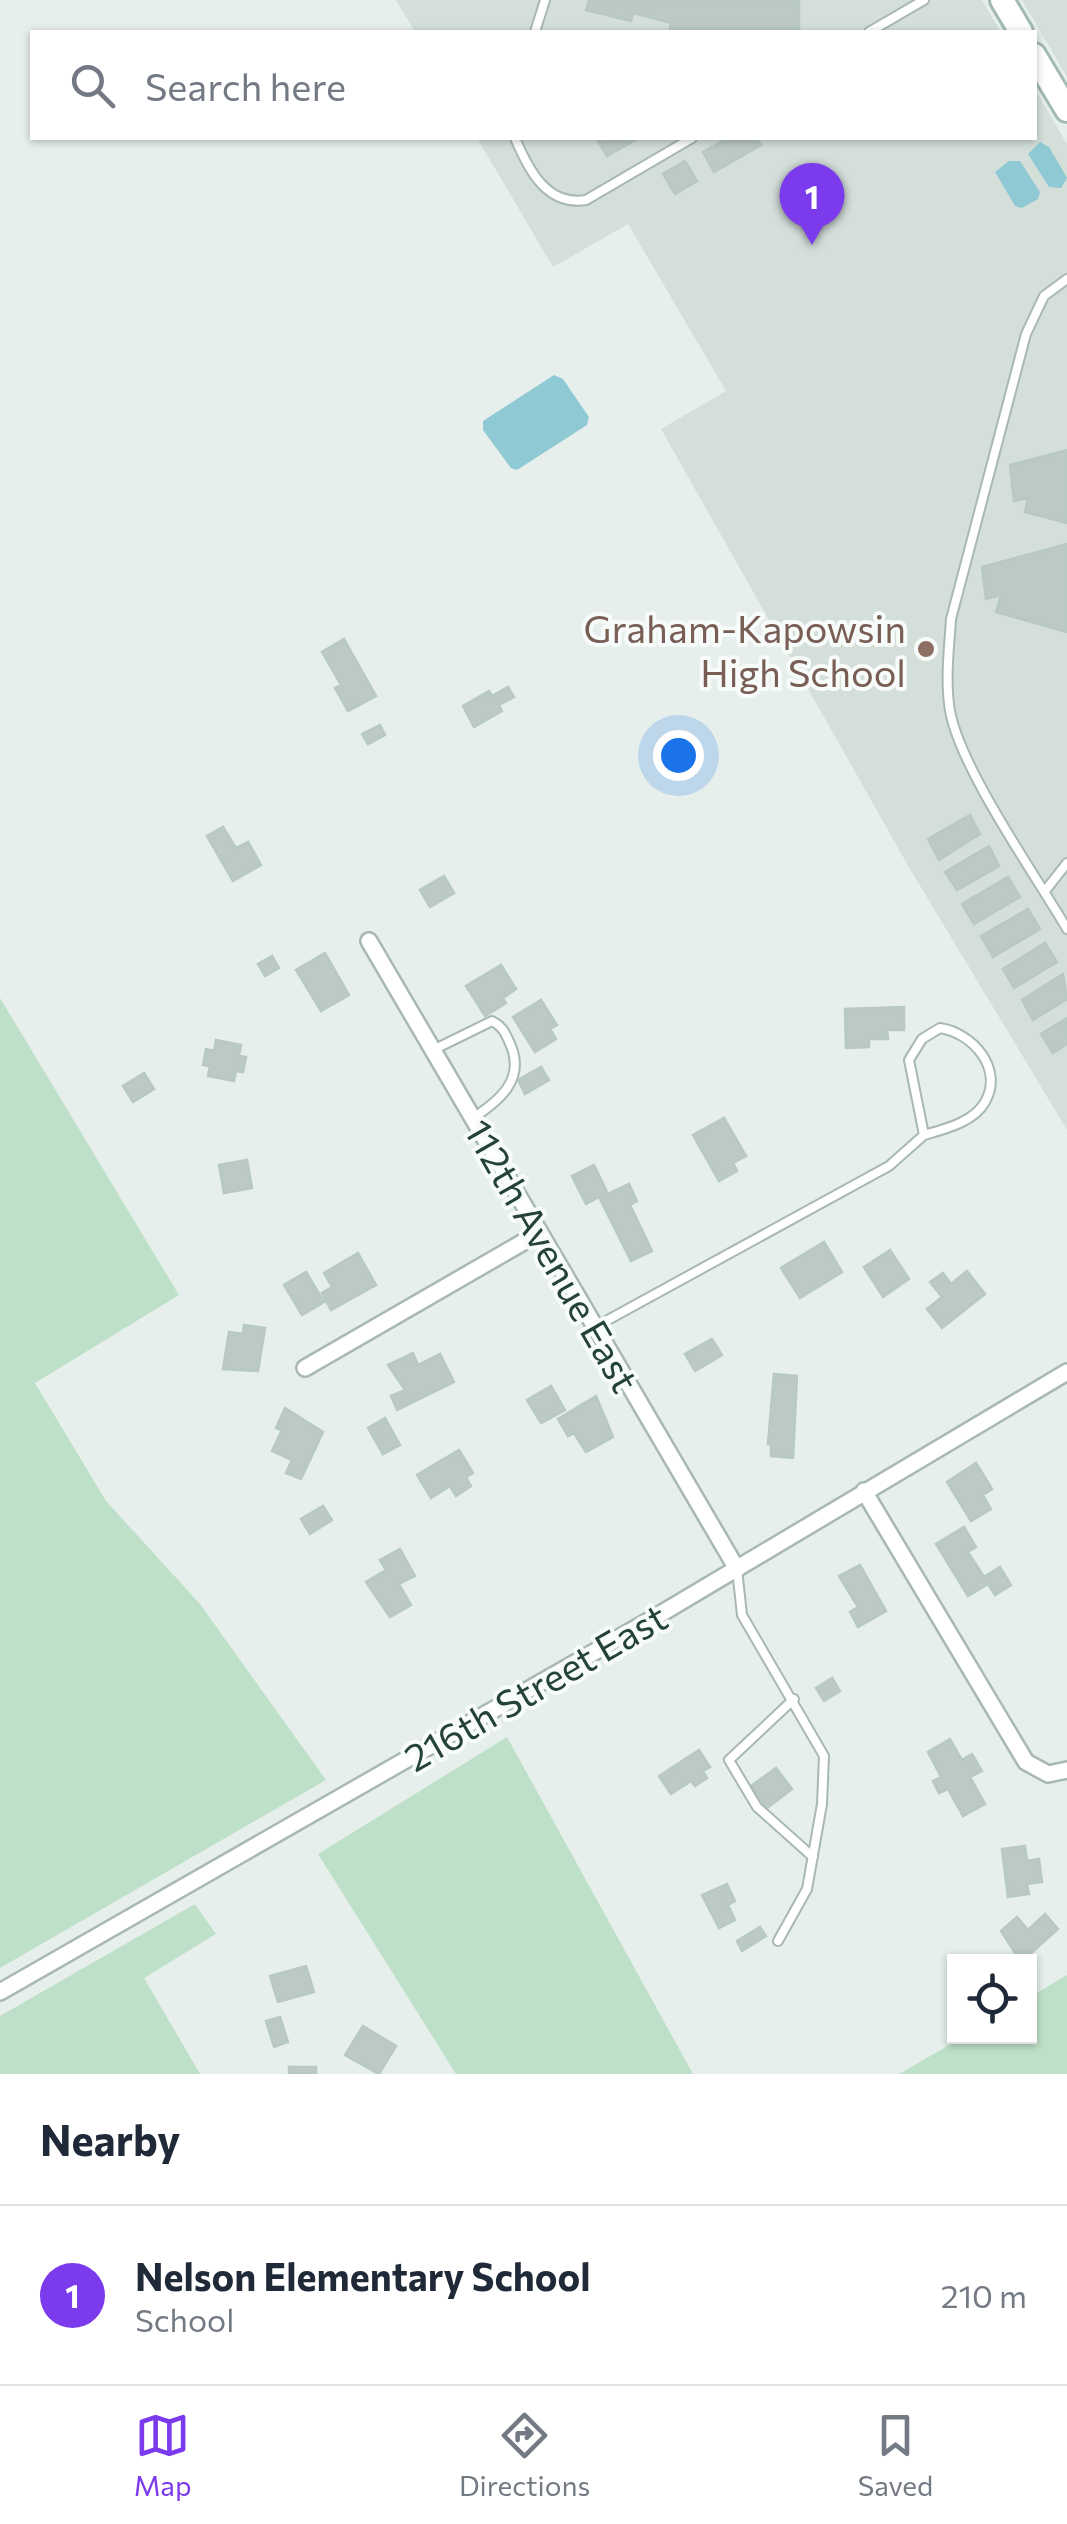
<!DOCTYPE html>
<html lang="en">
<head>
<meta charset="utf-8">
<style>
  body { margin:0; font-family:Commissioner,sans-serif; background:#f2f2f3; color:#1f2937 }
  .controls { position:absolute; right:30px; bottom:30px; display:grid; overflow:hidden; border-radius:0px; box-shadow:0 2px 8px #0004 }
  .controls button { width:90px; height:90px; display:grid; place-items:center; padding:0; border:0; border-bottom:2px solid #e0e1e3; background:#fff; color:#1f2937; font:50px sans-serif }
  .you { position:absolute; left:678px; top:755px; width:35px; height:35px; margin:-25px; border:8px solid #fff; border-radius:50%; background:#1a73e8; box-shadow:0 0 0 15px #1a73e833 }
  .badge { display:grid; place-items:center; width:65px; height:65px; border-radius:50%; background:#7c3aed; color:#fff; font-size:32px; font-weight:700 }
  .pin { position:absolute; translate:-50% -82px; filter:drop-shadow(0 2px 5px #0008) }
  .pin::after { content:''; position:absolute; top:52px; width:35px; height:30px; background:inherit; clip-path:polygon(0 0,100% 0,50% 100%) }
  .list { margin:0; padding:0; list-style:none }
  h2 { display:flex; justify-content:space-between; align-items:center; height:130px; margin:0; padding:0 40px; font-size:42px }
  h2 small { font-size:32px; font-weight:400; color:#747a83 }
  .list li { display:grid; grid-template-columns:65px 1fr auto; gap:30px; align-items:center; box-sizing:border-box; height:180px; padding:0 40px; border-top:2px solid #e0e1e3 }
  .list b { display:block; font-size:38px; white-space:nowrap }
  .list p { margin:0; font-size:32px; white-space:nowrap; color:#747a83 }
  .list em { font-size:32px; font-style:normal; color:#747a83 }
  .icon { flex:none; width:55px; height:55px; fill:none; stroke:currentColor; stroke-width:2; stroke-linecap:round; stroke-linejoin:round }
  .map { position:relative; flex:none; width:1067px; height:2074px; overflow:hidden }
  .search { position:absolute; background:#fff; box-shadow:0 2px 8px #0004; left:30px; right:30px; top:30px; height:110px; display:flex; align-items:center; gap:25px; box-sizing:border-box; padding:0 35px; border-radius:0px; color:#747a83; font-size:38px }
  .sheet { height:310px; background:#fff }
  nav { display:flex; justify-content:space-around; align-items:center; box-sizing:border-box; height:140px; border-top:2px solid #e0e1e3; background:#fff; font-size:28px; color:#747a83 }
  nav a { display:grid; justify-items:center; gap:5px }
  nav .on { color:#7c3aed }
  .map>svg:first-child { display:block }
  .built { fill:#d4dfda }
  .green { fill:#bfe0c8 }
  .water { fill:#8ec9d4 }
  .building { fill:#bbcac4; stroke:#b8c9c2; stroke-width:2.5 }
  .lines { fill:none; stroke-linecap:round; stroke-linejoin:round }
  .lane-casing { stroke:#a8b8b2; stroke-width:12 }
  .street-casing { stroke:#a8b8b2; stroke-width:20 }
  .secondary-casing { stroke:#a4bbb3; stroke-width:28 }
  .lane { stroke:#fff; stroke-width:8 }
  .street { stroke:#fff; stroke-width:15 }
  .secondary { stroke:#fff; stroke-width:22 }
  .education-dot { fill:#8d6e63; stroke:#f7fbf9; stroke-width:4 }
  .labels { text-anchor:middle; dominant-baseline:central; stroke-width:8; stroke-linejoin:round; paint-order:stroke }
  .education-label { font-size:38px; fill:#785e54; stroke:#f7fbf9; text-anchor:end }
  .street-label { font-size:38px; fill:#24423a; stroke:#f7fbf9 }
</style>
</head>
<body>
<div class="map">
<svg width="1067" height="2074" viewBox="0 0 1067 2074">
  <rect width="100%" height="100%" fill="#e6efeb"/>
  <path class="built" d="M396,0H982L1001,32H415Z
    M1022,0H1067V77Z
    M1035,89L1067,144V1130L910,869L661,429L726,391L628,224L553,267L477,138H1034Z"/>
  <path class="green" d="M0,998L179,1295L35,1383L106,1501L200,1604L326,1780L0,1968Z
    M507,1737L693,2074H456L318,1854Z
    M195,1904L216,1934L144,1978L200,2074H0V2016Z
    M1067,1975V2074H899L963,2037L1030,2036V1997Z"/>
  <path class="water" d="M1040,142L1049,147L1067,178L1061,188L1049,187L1028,154Z
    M1009,161H1020L1040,192L1038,199L1022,208L1015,206L995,172Z
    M554,375L563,379L589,417L587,425L517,470L511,468L483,430V421Z"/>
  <path class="building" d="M589,0H799V32H669L671,23L633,13L631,21L586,10Z
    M596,138H639L607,156Z
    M728,138H756L761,145L714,172L703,152Z
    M685,161L697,181L675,194L663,174Z
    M1067,450V523L1025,512L1028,498L1014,501L1010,465Z
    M1067,544V632L996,612L1001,595L986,599L982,567Z
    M344,639L376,696L348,711L335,688L341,685L322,652Z
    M508,687L514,697L499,705L502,711L474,727L463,706L489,691L492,696Z
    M380,725L385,735L368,744L362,734Z
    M970,815L980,834L939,860L928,839Z
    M223,827L236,848L248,842L261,865L233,881L207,836Z
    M989,846L999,866L957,890L945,872Z
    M444,876L454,893L430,907L420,890Z
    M1008,877L1020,897L974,924L962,904Z
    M1028,909L1040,929L993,957L981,936Z
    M1045,943L1057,962L1014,988L1003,969Z
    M325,953L349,995L321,1011L296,970Z
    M272,956L279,968L265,976L258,964Z
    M501,965L516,989L503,998L506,1003L485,1016L466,986Z
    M1063,974L1067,999L1033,1020L1022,1000Z
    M541,1000L557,1025L550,1029L556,1039L535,1052L513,1017Z
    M904,1007V1030H887L888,1039H869V1047L846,1048L845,1009Z
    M1067,1018V1044L1053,1053L1041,1034Z
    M216,1040L241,1045L239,1056L246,1057L243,1072L236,1071L234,1081L208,1076L210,1066L203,1065L206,1049L214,1051Z
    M541,1067L549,1080L525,1094L518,1080Z
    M144,1073L154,1089L133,1102L123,1086Z
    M724,1118L746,1156L733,1163L737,1171L719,1181L693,1135Z
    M247,1160L252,1188L224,1193L219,1165Z
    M594,1165L608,1194L629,1184L637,1201L630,1205L652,1251L631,1261L599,1197L586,1204L572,1176Z
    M824,1242L842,1272L800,1298L781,1268Z
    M890,1250L909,1279L883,1297L864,1267Z
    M358,1253L376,1285L331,1310L322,1293L332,1287L324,1273Z
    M967,1271L985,1294L942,1328L927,1309L942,1297L930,1282L943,1273L951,1284Z
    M306,1272L324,1302L302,1315L284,1285Z
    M244,1325L265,1328L258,1371L223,1369L229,1332L243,1334Z
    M712,1339L722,1355L695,1371L685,1354Z
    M413,1353L418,1365L440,1354L454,1382L397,1410L391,1396L405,1390L388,1365Z
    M774,1374L797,1376L793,1458L771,1456V1445L768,1444Z
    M551,1386L565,1410L541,1423L527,1400Z
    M596,1396L613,1437L586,1452L574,1433L568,1436L558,1419Z
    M285,1408L323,1432L301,1479L286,1473L292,1460L272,1451L282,1430L276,1428Z
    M385,1418L400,1445L383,1454L368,1428Z
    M459,1450L473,1473L466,1477L471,1486L456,1496L450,1486L431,1498L417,1475Z
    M976,1463L992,1489L983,1495L991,1509L971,1521L947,1482Z
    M323,1506L332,1520L310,1534L301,1519Z
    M964,1527L976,1547L968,1552L984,1577L1000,1567L1011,1585L995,1595L988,1584L968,1596L936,1544Z
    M400,1549L415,1576L399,1584L411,1605L390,1617L366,1582L386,1570L380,1560Z
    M860,1565L886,1611L858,1627L850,1612L858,1607L839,1576Z
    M832,1678L840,1691L824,1701L816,1688Z
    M950,1739L962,1760L972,1754L982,1771L970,1777L985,1804L963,1816L948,1789L939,1793L933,1781L941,1777L928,1752Z
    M699,1750L710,1767L703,1771L707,1778L695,1786L691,1781L671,1794L659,1776Z
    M776,1768L792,1789L767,1808L751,1786Z
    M1025,1846L1027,1861L1039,1859L1042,1882L1027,1884L1029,1894L1008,1897L1002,1849Z
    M727,1884L735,1901L728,1905L735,1920L719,1928L702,1895Z
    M1045,1914L1058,1929L1021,1962L1001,1931L1017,1917L1028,1930Z
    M760,1927L766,1936L742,1951L737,1941Z
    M306,1966L314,1992L278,2002L270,1976Z
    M280,2017L288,2042L274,2047L266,2021Z
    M363,2026L396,2046L379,2074L345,2055Z
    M289,2067H316V2074H289Z"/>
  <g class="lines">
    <g class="lane-casing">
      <path id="lane" d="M535,32L545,0
        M869,32L924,0
        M515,138C529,171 547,206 586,200L692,138
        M1067,279L1044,296L1026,334L951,619C949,649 945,681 950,711C961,770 1035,874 1067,929
        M1045,891L1067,863
        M433,1050L492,1021C504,1027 506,1035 511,1046C525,1080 499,1101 473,1118
        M595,1327L889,1166L924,1135L909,1060L922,1039L940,1028C973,1033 1004,1069 985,1102C974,1122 945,1129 924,1135
        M737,1569L742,1615L824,1756L822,1804L807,1889L778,1941
        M794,1699L729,1760L757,1807L813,1857"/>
    </g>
    <g class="street-casing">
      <path id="street" d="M369,941L737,1569
        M305,1368L539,1233
        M864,1491L1026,1762L1048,1774L1067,1770
        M0,1992L652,1619L1067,1372"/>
    </g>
    <g class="secondary-casing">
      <path id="secondary" d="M1002,0L1021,32
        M1034,55L1067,110"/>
    </g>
    <use href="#lane" class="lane"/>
    <use href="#street" class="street"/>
    <use href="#secondary" class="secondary"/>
  </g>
  <circle class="education-dot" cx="926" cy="649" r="10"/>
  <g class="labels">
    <g class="education-label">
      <text x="906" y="627">Graham-Kapowsin<tspan x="906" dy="44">High School</tspan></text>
    </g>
    <g class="street-label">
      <text transform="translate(553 1255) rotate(60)">112th Avenue East</text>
      <text transform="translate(535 1686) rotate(-30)">216th Street East</text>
    </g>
  </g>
</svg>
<div class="controls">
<button><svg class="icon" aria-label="locate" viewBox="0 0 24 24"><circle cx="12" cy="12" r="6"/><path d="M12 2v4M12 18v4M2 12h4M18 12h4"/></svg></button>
</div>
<div class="you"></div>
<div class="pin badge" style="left:812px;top:245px">1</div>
<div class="search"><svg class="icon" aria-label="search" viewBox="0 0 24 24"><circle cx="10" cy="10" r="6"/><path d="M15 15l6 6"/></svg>Search here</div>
</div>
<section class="sheet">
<h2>Nearby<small></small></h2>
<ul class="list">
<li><span class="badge">1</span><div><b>Nelson Elementary School</b><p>School</p></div><em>210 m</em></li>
</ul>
</section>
<nav>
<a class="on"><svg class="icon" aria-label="map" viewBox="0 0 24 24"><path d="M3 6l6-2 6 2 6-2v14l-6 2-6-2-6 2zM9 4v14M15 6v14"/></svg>Map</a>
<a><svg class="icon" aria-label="directions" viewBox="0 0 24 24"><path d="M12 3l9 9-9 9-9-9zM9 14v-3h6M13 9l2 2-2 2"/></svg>Directions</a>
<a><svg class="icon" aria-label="saved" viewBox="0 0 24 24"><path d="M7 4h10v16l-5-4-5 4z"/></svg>Saved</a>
</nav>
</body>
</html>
